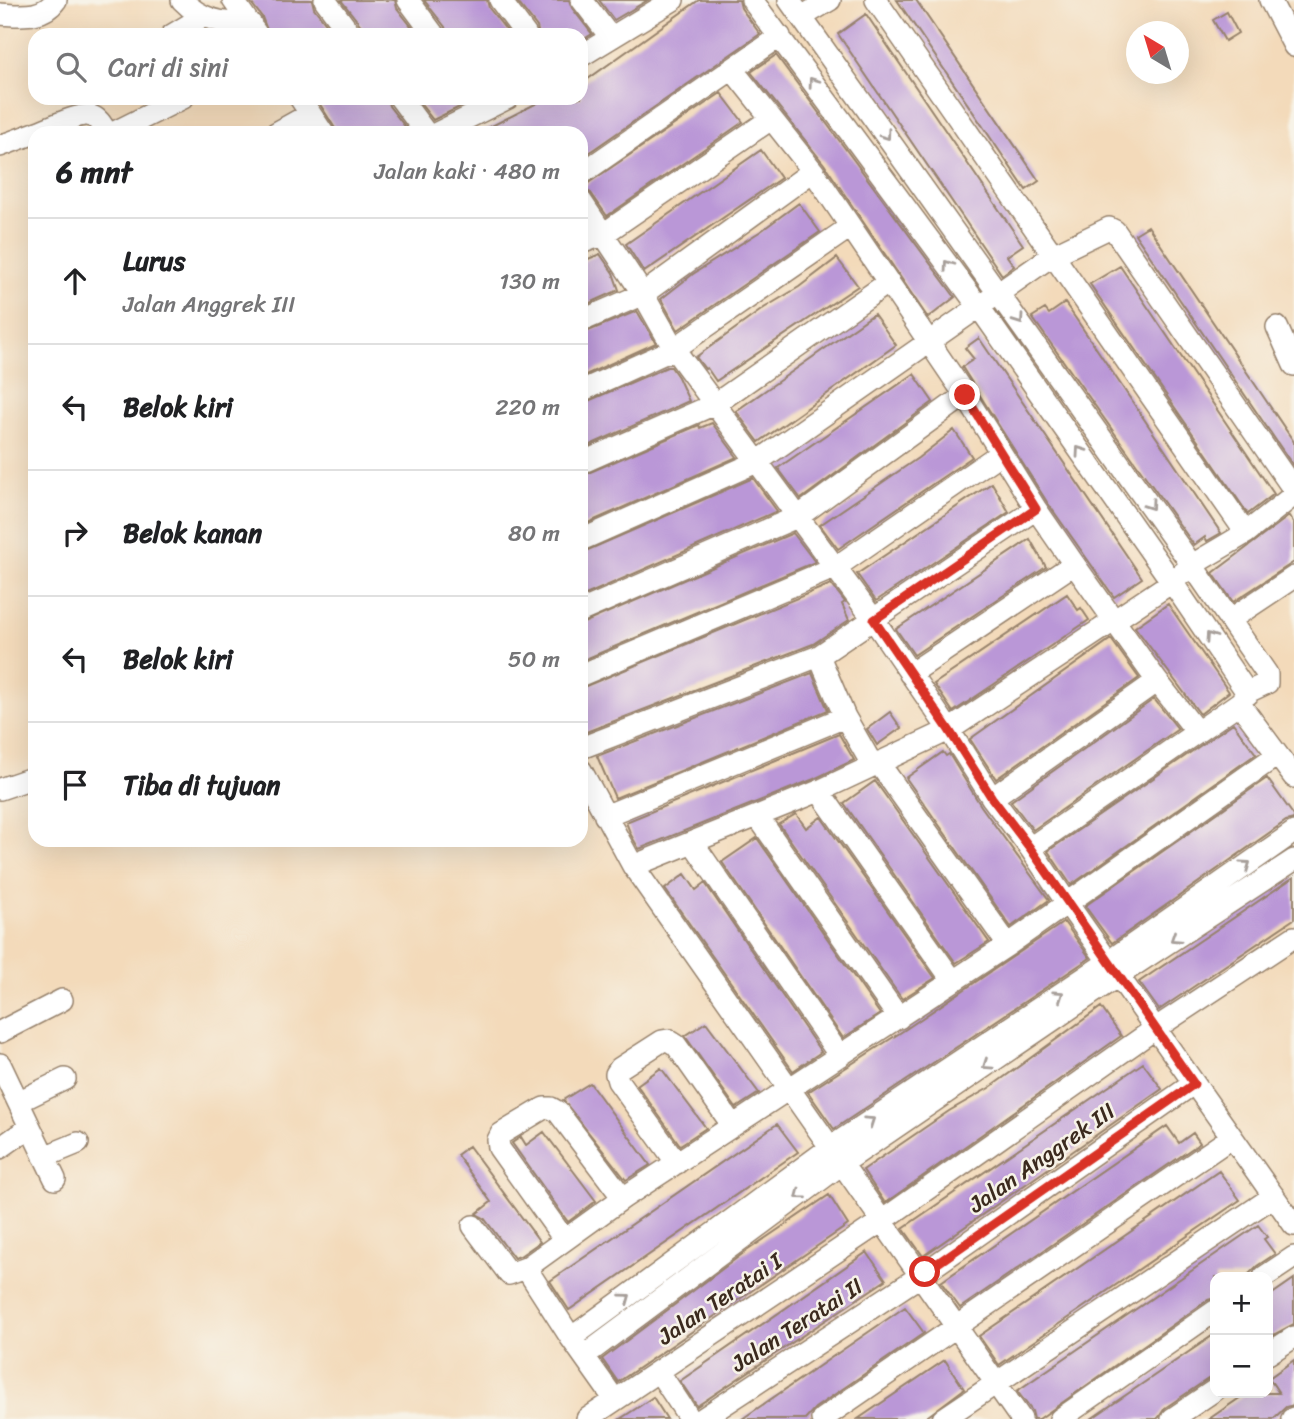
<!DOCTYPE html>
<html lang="id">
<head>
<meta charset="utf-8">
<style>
  body { margin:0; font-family:Sriracha,sans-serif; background:#f2f2f2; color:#202124 }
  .controls { position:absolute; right:21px; bottom:21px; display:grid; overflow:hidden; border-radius:14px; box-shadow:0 7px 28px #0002 }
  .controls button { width:63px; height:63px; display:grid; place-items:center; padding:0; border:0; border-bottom:2px solid #e0e0e0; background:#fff; color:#202124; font:35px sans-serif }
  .compass { position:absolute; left:1126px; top:21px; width:63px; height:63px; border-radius:50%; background:#fff; box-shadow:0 7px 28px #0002; rotate:322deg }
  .stop { position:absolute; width:21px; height:21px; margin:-16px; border:5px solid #d93025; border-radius:50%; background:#fff }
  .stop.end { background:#d93025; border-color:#fff; box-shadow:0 2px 7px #0008 }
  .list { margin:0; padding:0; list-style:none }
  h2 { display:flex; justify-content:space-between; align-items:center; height:91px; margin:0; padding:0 28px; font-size:30px }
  h2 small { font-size:23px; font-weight:400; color:#757577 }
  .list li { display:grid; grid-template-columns:46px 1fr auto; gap:21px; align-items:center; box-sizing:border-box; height:126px; padding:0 28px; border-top:2px solid #e0e0e0 }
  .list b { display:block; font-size:26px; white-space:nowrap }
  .list p { margin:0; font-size:23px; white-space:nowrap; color:#757577 }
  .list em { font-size:23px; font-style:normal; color:#757577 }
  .icon { flex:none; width:38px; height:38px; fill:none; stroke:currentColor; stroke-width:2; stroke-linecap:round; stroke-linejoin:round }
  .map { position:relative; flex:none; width:1294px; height:1419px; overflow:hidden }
  .search { position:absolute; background:#fff; box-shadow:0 7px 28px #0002; left:28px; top:28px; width:560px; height:77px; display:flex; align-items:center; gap:18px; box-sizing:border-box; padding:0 24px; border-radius:21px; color:#757577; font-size:26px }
  .panel { position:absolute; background:#fff; box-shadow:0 7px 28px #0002; left:28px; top:126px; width:560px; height:721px; border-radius:21px }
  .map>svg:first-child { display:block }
  .building { fill:#ba97d7 }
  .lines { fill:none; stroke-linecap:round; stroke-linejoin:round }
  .minor-casing { stroke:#97826c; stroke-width:24 }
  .minor { stroke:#fff; stroke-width:21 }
  .oneway { stroke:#a79f9a }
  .route { stroke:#d93025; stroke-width:9 }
  .labels { text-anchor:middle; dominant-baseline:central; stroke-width:5; stroke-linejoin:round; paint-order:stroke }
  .street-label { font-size:23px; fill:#3b2a1e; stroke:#f7f3e8 }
</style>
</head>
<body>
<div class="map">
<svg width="1294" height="1419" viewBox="0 0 1294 1419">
  <rect width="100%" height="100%" fill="#f7f3e8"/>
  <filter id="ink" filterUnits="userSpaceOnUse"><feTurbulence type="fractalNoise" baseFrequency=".0143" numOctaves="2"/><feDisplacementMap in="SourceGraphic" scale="14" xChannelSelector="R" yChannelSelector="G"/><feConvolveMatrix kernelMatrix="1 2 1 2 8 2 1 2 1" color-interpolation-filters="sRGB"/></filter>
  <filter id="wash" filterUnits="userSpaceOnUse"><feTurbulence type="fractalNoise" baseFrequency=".00686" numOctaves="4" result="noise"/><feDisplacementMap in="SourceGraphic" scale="28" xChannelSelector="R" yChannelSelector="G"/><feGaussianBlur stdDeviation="1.57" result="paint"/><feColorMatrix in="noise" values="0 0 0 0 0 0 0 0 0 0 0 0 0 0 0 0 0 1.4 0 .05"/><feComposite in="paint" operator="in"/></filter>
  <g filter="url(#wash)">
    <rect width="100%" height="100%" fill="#f3daba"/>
    <g id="blocks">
      <path class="building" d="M249,0H312L314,8L335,35H269L262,17Z
        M341,0H395L397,8L418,35H364L362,27Z
        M424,0H487L489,8L510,35H447L445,27Z
        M516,0H569L572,8L592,34L581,41V35H539L537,27Z
        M599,0H648L614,20Z
        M699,0H739L741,8L760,34L581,158V133H478L547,98H581V84Z
        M897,0H916L1039,181L1026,190Z
        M1227,12L1238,33L1225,41L1213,20Z
        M866,14L1023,245L1007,256L1014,266L1002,275L838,34Z
        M776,55L955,297L928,318L824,164L751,72Z
        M721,93L743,122L607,216L591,193L581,188Z
        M316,98H387L389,106L410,133H338Z
        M416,98H478L433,120Z
        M761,150L781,178L644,272L626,244Z
        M799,203L820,232L678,330L661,299L693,274L761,231Z
        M1148,226L1294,442V467L1135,234Z
        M600,254L613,273L619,290L581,307V262Z
        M837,258L858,286L716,381L707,368L705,369L696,357L764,308L799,287Z
        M1120,266L1274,494L1248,514L1090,284Z
        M1065,303L1094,345L1221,533L1207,541L1205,537L1194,545L1032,317L1045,309L1049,314Z
        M637,311L656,343L581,377V334Z
        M874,314L896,345L759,442L736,411Z
        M979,338L1142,578L1114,597L1047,502L962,367L974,359L965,348Z
        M667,367H671L678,377L689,401L581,449V404Z
        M914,374L933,402L801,499L778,468Z
        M712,423L737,457L581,526V476L699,425L700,428Z
        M954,430L972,457L838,549L820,525L918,458Z
        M753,478L777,511L581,597V553Z
        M992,483L1009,512L876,601L857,574Z
        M1289,516L1294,523V562L1233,602L1213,573Z
        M793,533L815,562L581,661V624Z
        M1030,539L1046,567L914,655L896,629Z
        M831,584L845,602L842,604L849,620L813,644L581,734V688Z
        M1067,594L1078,610L1081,608L1089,620L953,712L934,684Z
        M1168,604L1229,692L1200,714L1135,627Z
        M1111,639L1139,678L996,779L970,739Z
        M812,673L828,710L615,798L597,756Z
        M1154,699L1178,729L1033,830L1011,801Z
        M890,712L901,728L877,745L867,729Z
        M1233,723L1256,754L1071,885L1048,851Z
        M839,734L854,760L814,779L639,849L631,835L626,822Z
        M943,752L946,756L949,754L981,806L1049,900L1011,927L906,778Z
        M1267,778L1294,816V819L1286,821L1112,943L1085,906Z
        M875,781L989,942L956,963L844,803Z
        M796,814L806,828L821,817L935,978L902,999L779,824Z
        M757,838L880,1014L843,1038L722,862Z
        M685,874L696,890L705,883L821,1052L793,1071L665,889Z
        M1294,877V919L1159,1010L1139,982Z
        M1064,922L1090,958L834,1129L808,1092L906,1029Z
        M1101,1007L1121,1036L885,1203L863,1170L949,1111L989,1088Z
        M706,1022L759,1093L736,1108L685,1036Z
        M1143,1063L1162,1089L923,1256L903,1228Z
        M661,1068L706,1128L680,1145L637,1085Z
        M590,1083L650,1165L626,1180L563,1100Z
        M777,1124L798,1152L569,1310L550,1281Z
        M1167,1126L1179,1143L1193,1133L1200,1143L960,1308L941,1282Z
        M544,1132L596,1201L568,1222L512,1143L521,1137L526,1145Z
        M469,1146L540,1242L520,1256L514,1258L484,1218L476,1214L491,1202L457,1155Z
        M1219,1171L1240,1200L999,1365L979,1336Z
        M829,1195L848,1225L618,1382L602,1359L745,1252Z
        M1258,1225L1267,1237L1264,1239L1275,1254L1257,1266L1246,1277H1215V1298L1208,1300L1039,1419H1034L1032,1411L1017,1391Z
        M867,1252L886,1280L697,1406L680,1381Z
        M1294,1279V1324L1268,1338V1297Z
        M905,1307L924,1333L815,1408L805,1419H742Z
        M1215,1334V1377L1208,1379L1165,1408L1159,1417L1157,1419H1091Z
        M945,1360L964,1389L924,1419H858Z
        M1294,1360V1405L1286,1407L1273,1419H1209L1247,1393H1279L1269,1378Z
        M653,1397L667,1419H620L640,1406Z"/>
    </g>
  </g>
  <g filter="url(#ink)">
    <use href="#blocks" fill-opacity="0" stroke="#97826c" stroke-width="2"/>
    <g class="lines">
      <g class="minor-casing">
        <path id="minor" d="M182,0C202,21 222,23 251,24
          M233,0L256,33
          M325,0L351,35
          M408,0L434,35
          M500,0L526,35
          M582,0L611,38
          M752,0L979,307L1172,582L1248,694
          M789,0L1192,565L1267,674V683L1250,691L1239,703L1294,777
          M876,0L1246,533
          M1270,0L1294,46
          M0,14C20,15 43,19 56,0
          M803,16L830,0
          M172,35L202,17
          M581,56L673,0
          M732,69L813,171L965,395L1036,509L1074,564L1157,681L1197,732
          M300,98L323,133
          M400,98L426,133
          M35,133C46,129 81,112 91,116C99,118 103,127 107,133
          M113,133L183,98
          M276,133L310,114
          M437,133L508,98
          M0,146L35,133
          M581,174L780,36
          M581,201L643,294L674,349L874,620L949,730L992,798L1030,848L1067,903L1294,1225
          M581,243L602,235L771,119
          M581,321L643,294L813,171
          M1277,327L1294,365
          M581,391L674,349L850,227
          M581,463L715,404L889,282
          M581,540L757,462L1053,255L1109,228L1115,231L1294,490
          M581,611L799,516L965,395
          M1231,619L1294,577
          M819,656L845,717L873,766
          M910,674L1074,564
          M581,675L836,567L1001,453
          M581,748L819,656L1036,509
          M878,762L1008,945
          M581,770L633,866L1021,1419
          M0,789L35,777
          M819,791L953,981
          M992,798L1157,681
          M605,816L845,717
          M758,817L899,1018
          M693,843L840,1056
          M1030,848L1239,703
          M633,866L819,791L949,730L1115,620L1172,582L1192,565L1246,533L1294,495
          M0,1032L62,1000
          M0,1064L30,1127L0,1148
          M18,1102L65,1079
          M30,1127L55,1179
          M44,1157L78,1143
          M677,1163L618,1081L616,1074L620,1068L662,1041L668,1040L676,1045L733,1126
          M473,1226L509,1274L526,1268L623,1198L1008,945L1277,755
          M564,1239L499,1148L498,1140L501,1134L544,1108H551L558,1112L623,1198
          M526,1268L571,1338L615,1400
          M1264,1277L1294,1257
          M571,1338L831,1147L1108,962L1294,832
          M1268,1354L1294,1337
          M584,1356L843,1163L1119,975L1294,860
          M659,1372L690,1419
          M587,1419L876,1225L1156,1028L1294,937
          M702,1419L917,1278L1193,1084
          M822,1419L1232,1137
          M943,1419L1274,1196
          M1060,1419L1215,1311
          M1172,1419L1215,1390
          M1292,1419L1294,1418"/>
      </g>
      <use href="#minor" class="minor"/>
    </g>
    <defs><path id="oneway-chevron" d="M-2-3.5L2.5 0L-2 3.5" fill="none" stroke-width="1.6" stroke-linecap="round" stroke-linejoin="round" transform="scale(1.75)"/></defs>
    <g class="oneway">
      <use href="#oneway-chevron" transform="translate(813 82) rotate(-126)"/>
      <use href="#oneway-chevron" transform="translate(886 135) rotate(54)"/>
      <use href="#oneway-chevron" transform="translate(948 265) rotate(-126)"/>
      <use href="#oneway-chevron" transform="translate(1019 320) rotate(55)"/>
      <use href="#oneway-chevron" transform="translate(1080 451) rotate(-125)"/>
      <use href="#oneway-chevron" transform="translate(1150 505) rotate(55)"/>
      <use href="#oneway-chevron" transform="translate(1210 637) rotate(-124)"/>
      <use href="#oneway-chevron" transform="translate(1246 865) rotate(-35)"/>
      <use href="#oneway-chevron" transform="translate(1175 938) rotate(147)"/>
      <use href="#oneway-chevron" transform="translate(1059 995) rotate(-34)"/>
      <use href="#oneway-chevron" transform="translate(987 1065) rotate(146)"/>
      <use href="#oneway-chevron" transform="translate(870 1121) rotate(-34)"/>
      <use href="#oneway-chevron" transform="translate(800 1195) rotate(143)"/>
      <use href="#oneway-chevron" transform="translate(626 1298) rotate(-36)"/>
    </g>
  </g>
  <g class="lines" filter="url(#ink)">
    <path class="route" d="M925,1272L1194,1084L1030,848L992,798L949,730L874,620L1036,509L965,395"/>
  </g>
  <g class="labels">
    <g class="street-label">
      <text transform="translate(1042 1158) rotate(-35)">Jalan Anggrek III</text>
      <text transform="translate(720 1299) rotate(-34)">Jalan Teratai I</text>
      <text transform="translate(797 1325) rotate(-33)">Jalan Teratai II</text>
    </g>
  </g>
</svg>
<div class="controls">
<button>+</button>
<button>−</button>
</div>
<svg class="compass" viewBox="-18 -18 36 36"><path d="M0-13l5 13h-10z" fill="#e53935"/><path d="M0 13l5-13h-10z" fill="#757577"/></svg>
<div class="stop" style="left:925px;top:1272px"></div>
<div class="stop end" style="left:965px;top:395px"></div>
<div class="search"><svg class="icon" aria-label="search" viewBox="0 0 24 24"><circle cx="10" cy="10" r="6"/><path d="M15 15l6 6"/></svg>Cari di sini</div>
<section class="panel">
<h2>6 mnt<small>Jalan kaki · 480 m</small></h2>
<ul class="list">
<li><svg class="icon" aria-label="ahead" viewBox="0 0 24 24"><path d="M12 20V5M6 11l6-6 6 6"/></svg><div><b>Lurus</b><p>Jalan Anggrek III</p></div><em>130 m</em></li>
<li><svg class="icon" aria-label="left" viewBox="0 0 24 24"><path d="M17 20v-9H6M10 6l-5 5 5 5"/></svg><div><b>Belok kiri</b></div><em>220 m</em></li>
<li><svg class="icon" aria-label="right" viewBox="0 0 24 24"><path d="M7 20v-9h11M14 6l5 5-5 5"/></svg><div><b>Belok kanan</b></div><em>80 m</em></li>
<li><svg class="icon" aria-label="left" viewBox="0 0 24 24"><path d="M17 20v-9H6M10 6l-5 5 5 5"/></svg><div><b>Belok kiri</b></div><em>50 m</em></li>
<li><svg class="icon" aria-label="arrive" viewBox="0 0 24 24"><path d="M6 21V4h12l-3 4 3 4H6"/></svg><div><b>Tiba di tujuan</b></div></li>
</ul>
</section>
</div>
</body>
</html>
